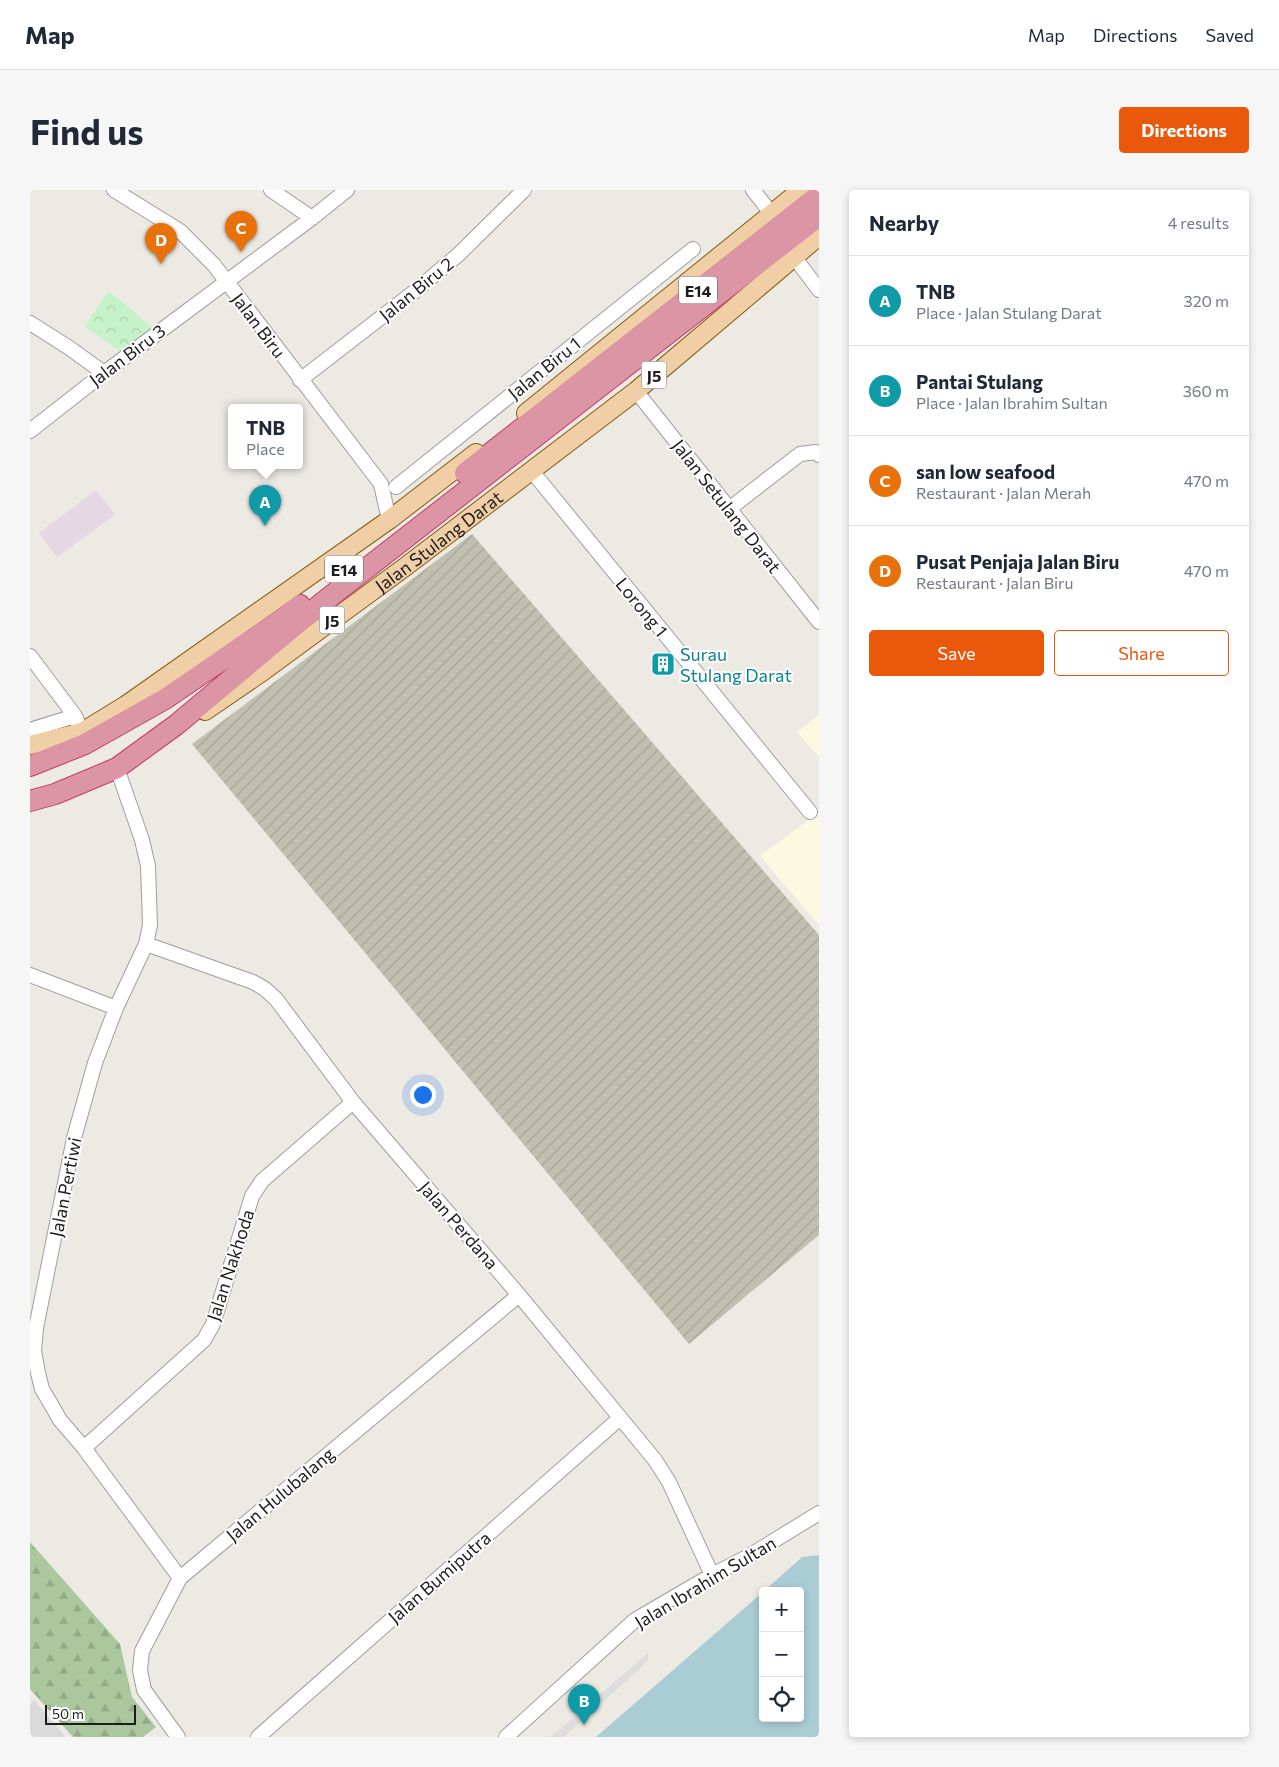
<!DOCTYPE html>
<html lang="en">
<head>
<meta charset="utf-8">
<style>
  body { margin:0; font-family:Commissioner,sans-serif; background:#f6f6f7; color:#1f2937 }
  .controls { position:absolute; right:15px; bottom:15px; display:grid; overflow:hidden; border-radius:5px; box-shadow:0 2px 8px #0003 }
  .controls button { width:45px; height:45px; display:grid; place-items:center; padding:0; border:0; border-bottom:1px solid #e0e1e3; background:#fff; color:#1f2937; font:25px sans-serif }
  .scale { position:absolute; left:15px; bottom:12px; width:91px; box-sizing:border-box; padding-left:5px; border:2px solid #1d1d1d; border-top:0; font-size:14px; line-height:18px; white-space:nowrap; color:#1d1d1d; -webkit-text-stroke:4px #fff; paint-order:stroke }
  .you { position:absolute; left:392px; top:904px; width:18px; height:18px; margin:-12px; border:4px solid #fff; border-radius:50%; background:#1a73e8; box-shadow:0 0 0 8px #1a73e833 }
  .badge { display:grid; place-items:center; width:32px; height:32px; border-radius:50%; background:#ea580c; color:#fff; font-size:16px; font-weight:700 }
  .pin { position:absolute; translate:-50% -41px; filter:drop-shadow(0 1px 2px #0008) }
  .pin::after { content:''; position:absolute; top:26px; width:18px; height:15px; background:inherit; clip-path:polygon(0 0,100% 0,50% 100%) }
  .popup { position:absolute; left:198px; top:214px; width:75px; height:65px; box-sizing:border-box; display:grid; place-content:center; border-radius:5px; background:#fff; filter:drop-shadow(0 1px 4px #0005); font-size:16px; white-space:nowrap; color:#747a83 }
  .popup b { font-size:19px; color:#1f2937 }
  .popup::after { content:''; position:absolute; left:50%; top:100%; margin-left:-10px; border:10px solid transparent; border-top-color:#fff }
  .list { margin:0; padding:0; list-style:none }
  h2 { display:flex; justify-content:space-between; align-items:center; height:65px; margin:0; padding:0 20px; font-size:21px }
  h2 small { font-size:16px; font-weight:400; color:#747a83 }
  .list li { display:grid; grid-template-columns:32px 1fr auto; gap:15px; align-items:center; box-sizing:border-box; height:90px; padding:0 20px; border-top:1px solid #e0e1e3 }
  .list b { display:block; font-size:19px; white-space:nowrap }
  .list p { margin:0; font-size:16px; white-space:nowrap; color:#747a83 }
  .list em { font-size:16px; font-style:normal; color:#747a83 }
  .actions { display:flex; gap:10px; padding:15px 20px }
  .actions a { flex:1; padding:11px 0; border:1px solid #ea580c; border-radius:5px; text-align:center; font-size:18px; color:#ea580c }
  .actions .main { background:#ea580c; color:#fff }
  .icon { flex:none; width:28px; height:28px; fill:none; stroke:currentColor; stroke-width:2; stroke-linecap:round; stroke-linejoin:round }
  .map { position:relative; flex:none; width:789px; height:1547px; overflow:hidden; border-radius:5px }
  header { display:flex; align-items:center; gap:30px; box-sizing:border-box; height:70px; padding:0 25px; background:#fff; border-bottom:1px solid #e0e1e3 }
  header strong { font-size:24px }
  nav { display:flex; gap:28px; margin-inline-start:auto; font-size:18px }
  .intro { display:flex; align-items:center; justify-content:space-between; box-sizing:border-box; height:120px; padding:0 30px }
  h1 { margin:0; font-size:35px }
  .button { padding:12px 22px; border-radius:5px; background:#ea580c; color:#fff; font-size:18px; font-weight:700 }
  main { display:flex; gap:30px; padding:0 30px }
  aside { flex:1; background:#fff; border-radius:5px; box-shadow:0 2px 8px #0003 }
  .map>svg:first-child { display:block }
  .residential { fill:#dbdada }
  .industrial { fill:#e5d7e3 }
  .education { fill:#fbfae0 }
  .construction { fill:url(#construction-furrows) }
  .forest { fill:url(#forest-firs) }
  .park { fill:url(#park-crowns) }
  .parking { fill:#ddd }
  .water { fill:#aacdd5 }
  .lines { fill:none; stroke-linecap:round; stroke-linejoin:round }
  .minor-casing { stroke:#9e9e9e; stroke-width:16 }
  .major-casing { stroke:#845b12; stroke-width:20 }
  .highway-casing { stroke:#c33a6c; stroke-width:22 }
  .minor { stroke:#fff; stroke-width:14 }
  .major { stroke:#f0cea6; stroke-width:18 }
  .highway { stroke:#db95a4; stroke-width:20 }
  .labels { text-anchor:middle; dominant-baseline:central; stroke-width:4; stroke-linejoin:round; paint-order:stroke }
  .shield { fill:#fff; stroke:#616161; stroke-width:1 }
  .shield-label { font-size:16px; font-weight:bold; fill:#1d1d1d }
  .street-label { font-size:18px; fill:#1d1d1d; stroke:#fff }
  .culture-label { font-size:18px; fill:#0d838f; stroke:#fff; text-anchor:start }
</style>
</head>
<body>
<header>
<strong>Map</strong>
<nav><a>Map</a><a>Directions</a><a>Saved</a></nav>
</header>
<div class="intro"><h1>Find us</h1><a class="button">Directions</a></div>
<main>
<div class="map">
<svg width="789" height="1547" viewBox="0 0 789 1547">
  <defs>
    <pattern id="construction-furrows" width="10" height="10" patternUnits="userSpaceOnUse" patternTransform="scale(1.25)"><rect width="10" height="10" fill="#c0c0b1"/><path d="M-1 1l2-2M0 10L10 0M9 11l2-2" fill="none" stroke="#a5a598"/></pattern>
    <pattern id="forest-firs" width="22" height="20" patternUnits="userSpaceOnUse" patternTransform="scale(1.25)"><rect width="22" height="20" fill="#abc79e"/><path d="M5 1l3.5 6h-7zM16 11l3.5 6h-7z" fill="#93aa88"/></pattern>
    <pattern id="park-crowns" width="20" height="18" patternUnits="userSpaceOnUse" patternTransform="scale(1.25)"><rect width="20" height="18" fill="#c6f2c8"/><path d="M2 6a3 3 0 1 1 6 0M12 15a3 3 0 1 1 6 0" fill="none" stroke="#aacfab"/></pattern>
  </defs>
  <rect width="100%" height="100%" fill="#edeae4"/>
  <path class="residential" d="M4,1510L36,1547H0V1514Z"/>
  <path class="industrial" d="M66,300L85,325L27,367L9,343Z"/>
  <path class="education" d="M789,525V567L767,542Z
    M789,622V735L730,666Z"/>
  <path class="construction" d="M442,344L789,745V1045L659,1154L162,554Z"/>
  <path class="forest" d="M0,1352L90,1454L102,1507L126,1537L113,1547H43L0,1499Z"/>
  <path class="park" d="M78,101L100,118L123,139L93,164L55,136Z"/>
  <path class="parking" d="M618,1463V1471L534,1547H521Z"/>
  <path class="water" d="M789,1365V1547H566L733,1402V1528H770V1401H734L772,1367Z"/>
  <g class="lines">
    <g class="minor-casing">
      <path id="minor" d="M84,0L150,41L184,75L351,294L359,330
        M241,0L282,28
        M723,0L741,23
        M765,68L789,100
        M0,133L38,157L74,183
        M270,190L384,102L428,65L494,0
        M606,201L789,432
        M0,241L74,183L282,28L317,0
        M501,280L780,622
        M366,297L663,59
        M699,319L770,264L786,262L789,265
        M0,466L45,526L52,542
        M0,540L45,526
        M87,578L112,650L118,676L120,735L116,754L86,818L65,873L44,948L6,1138L4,1161L8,1183L12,1199L22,1216L30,1230L54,1258L150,1388
        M116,754L223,792L235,799L246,809L323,912L489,1105L625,1270L639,1292L682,1385
        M0,785L86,818
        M54,1258L174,1150L183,1134L222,1006L232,991L323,912
        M148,1547L114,1500L110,1480L112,1461L150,1388L489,1105
        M228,1547L590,1228
        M476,1547L605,1430L682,1385L719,1366L789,1323"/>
    </g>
    <g class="major-casing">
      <g id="major">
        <path d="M496,223L771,0"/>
        <path id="s1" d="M175,521L232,482L375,377L606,201L789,46"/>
        <path d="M0,555L52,542L96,515L359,330L446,263"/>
      </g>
    </g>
    <g class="highway-casing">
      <path id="highway" d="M435,283L789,5
        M0,576L55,554L135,509L255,427L270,415
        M0,611L25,604L87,578L146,535L292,413L789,26"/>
    </g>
    <use href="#minor" class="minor"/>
    <use href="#major" class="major"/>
    <use href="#highway" class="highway"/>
  </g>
  <defs>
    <g id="building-square" transform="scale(1.25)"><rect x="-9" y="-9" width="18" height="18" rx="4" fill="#0f9aa8" stroke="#fff"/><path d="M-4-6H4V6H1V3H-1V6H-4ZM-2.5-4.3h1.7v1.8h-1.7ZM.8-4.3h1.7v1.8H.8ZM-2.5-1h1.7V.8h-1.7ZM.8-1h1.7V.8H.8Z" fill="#fff"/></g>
  </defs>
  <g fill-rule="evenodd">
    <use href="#building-square" x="633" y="474"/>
  </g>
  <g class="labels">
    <g class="shield">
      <rect x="649" y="86.5" width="38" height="27" rx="4"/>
      <rect x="611.5" y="171.5" width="25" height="27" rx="4"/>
      <rect x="295" y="365.5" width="38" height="27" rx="4"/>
      <rect x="289.5" y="416.5" width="25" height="27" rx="4"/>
    </g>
    <g class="shield-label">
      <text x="668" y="100">E14</text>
      <text x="624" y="185">J5</text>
      <text x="314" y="379">E14</text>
      <text x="302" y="430">J5</text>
    </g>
    <g class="street-label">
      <text transform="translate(386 99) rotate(-39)">Jalan Biru 2</text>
      <text transform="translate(229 135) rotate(53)">Jalan Biru</text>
      <text transform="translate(97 165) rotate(-37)">Jalan Biru 3</text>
      <text transform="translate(514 178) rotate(-39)">Jalan Biru 1</text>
      <text transform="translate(697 316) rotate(52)">Jalan Setulang Darat</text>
      <text stroke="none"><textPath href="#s1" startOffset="289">Jalan Stulang Darat</textPath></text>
      <text transform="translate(612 417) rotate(51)">Lorong 1</text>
      <text transform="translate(35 997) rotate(-79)">Jalan Pertiwi</text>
      <text transform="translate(429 1035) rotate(49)">Jalan Perdana</text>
      <text transform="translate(200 1075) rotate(-72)">Jalan Nakhoda</text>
      <text transform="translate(250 1304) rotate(-40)">Jalan Hulubalang</text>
      <text transform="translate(409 1387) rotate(-41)">Jalan Bumiputra</text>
      <text transform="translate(675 1392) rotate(-31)">Jalan Ibrahim Sultan</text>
    </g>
    <g class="culture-label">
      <text x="650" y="464">Surau<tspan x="650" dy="21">Stulang Darat</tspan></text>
    </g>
  </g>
</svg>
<div class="controls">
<button>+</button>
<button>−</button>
<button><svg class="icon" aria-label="locate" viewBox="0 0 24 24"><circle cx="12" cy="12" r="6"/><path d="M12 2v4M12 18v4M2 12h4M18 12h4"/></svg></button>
</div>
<div class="scale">50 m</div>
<div class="you"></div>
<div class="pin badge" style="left:235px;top:336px;background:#0f9aa8">A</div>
<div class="popup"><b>TNB</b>Place</div>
<div class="pin badge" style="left:554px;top:1535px;background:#0f9aa8">B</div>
<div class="pin badge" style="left:211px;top:62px;background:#e8710a">C</div>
<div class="pin badge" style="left:131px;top:74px;background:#e8710a">D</div>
</div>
<aside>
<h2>Nearby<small>4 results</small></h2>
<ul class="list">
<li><span class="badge" style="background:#0f9aa8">A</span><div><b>TNB</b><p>Place · Jalan Stulang Darat</p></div><em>320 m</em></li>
<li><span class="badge" style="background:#0f9aa8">B</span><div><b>Pantai Stulang</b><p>Place · Jalan Ibrahim Sultan</p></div><em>360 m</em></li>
<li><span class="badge" style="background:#e8710a">C</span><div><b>san low seafood</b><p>Restaurant · Jalan Merah</p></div><em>470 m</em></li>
<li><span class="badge" style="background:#e8710a">D</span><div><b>Pusat Penjaja Jalan Biru</b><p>Restaurant · Jalan Biru</p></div><em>470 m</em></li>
</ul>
<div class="actions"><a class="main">Save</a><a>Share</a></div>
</aside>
</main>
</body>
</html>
